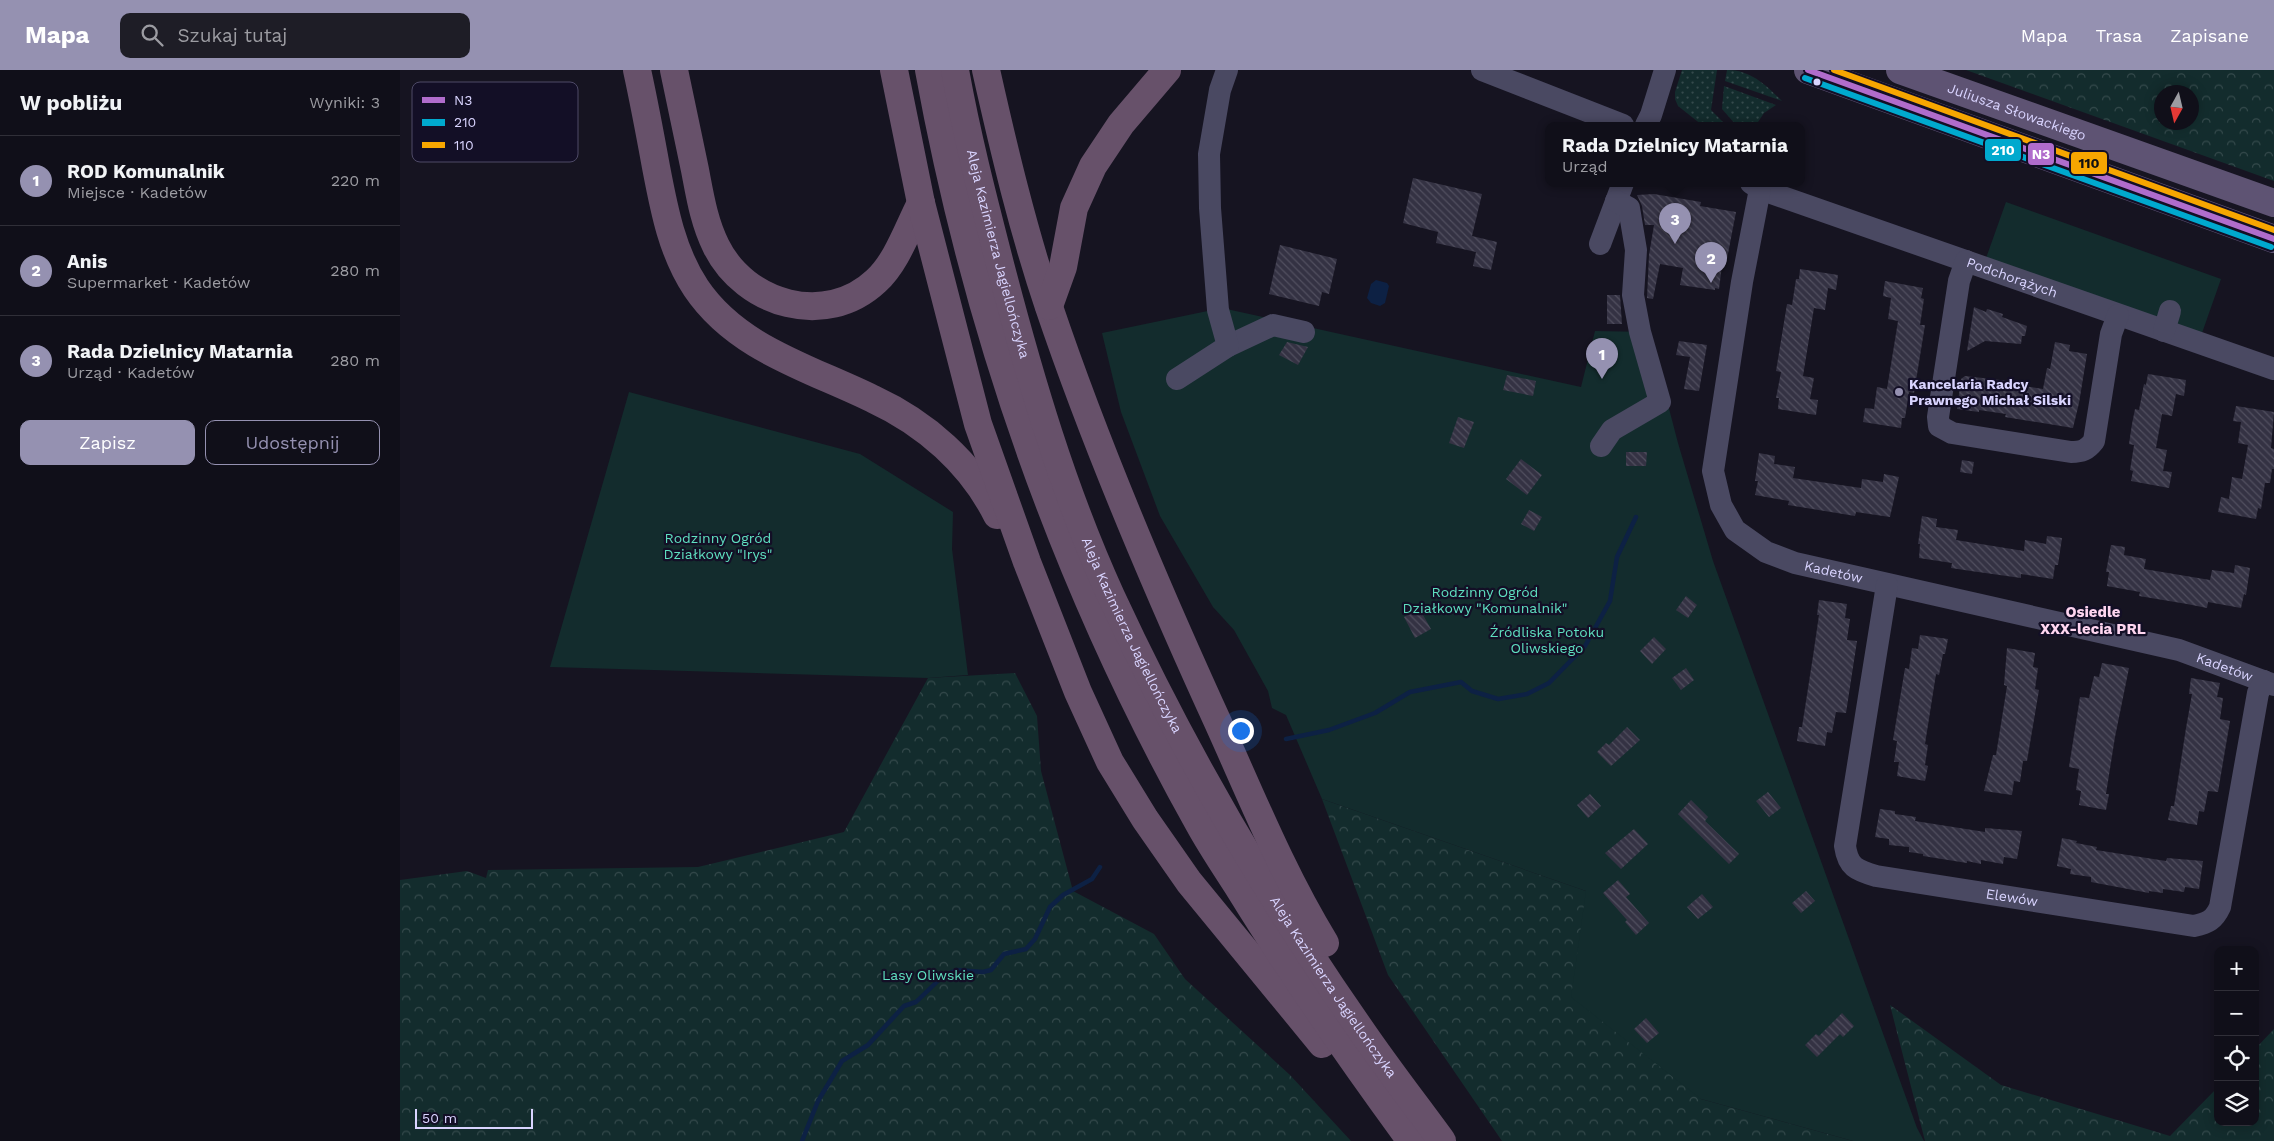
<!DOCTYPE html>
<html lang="pl">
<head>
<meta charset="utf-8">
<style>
  body { margin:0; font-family:"Work Sans",sans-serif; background:#1e1d26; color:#f1f3f6 }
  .controls { position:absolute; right:15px; bottom:15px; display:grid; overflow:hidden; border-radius:10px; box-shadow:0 2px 12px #0003 }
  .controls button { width:45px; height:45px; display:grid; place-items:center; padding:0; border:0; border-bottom:1px solid #302f38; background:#100f19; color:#f1f3f6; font:25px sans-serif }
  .compass { position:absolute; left:1754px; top:15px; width:45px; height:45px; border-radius:50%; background:#100f19; box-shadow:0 2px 12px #0003; rotate:188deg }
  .scale { position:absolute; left:15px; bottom:12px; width:118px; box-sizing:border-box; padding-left:5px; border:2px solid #d9d4ff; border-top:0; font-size:14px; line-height:18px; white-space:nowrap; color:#d9d4ff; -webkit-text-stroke:4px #130f26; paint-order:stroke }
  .you { position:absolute; left:840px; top:660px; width:18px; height:18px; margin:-12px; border:4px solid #fff; border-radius:50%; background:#1a73e8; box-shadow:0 0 0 8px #1a73e833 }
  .badge { display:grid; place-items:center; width:32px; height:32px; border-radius:50%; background:#9591b1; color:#fff; font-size:16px; font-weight:700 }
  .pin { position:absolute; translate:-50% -41px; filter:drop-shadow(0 1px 2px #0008) }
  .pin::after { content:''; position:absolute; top:26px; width:18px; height:15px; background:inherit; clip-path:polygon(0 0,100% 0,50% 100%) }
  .popup { position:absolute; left:1145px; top:52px; width:260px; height:65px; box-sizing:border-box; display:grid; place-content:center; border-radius:10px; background:#100f19; filter:drop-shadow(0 1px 4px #0005); font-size:16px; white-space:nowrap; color:#9c9ca2 }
  .popup b { font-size:19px; color:#f1f3f6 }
  .popup::after { content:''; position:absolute; left:50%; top:100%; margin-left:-10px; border:10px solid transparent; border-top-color:#100f19 }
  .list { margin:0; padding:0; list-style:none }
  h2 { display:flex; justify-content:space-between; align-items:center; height:65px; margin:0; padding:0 20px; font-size:21px }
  h2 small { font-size:16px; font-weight:400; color:#9c9ca2 }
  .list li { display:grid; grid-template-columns:32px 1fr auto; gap:15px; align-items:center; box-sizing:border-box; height:90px; padding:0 20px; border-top:1px solid #302f38 }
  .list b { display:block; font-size:19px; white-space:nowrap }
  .list p { margin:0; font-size:16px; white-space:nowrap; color:#9c9ca2 }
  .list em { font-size:16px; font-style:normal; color:#9c9ca2 }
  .actions { display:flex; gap:10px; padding:15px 20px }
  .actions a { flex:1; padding:11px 0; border:1px solid #9591b1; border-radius:10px; text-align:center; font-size:18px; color:#9591b1 }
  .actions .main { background:#9591b1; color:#fff }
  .icon { flex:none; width:28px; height:28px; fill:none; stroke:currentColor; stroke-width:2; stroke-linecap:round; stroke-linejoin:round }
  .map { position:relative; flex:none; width:1874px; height:1071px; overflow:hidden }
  header { display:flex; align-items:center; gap:30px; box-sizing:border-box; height:70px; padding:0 25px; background:#9591b1; color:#fff }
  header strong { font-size:24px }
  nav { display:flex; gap:28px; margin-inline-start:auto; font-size:18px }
  .search { width:350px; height:45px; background:#1e1d26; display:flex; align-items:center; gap:12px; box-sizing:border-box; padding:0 18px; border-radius:10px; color:#9c9ca2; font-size:19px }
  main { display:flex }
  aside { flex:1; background:#100f19 }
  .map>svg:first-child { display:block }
  .grass { fill:url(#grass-dots) }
  .forest { fill:url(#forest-crowns); fill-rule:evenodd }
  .green { fill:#132c2d }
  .water { fill:#0d2144 }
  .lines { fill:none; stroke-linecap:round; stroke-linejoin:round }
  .stream { stroke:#0d2144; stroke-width:4.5 }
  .building { fill:url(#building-back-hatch) }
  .minor { stroke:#4a4962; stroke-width:22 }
  .major { stroke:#5e5373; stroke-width:28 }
  .highway { stroke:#67516a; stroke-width:28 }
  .bus-1-casing { stroke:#130f26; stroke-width:10 }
  .bus-2-casing { stroke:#130f26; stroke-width:10 }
  .bus-3-casing { stroke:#130f26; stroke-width:10 }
  .bus-1 { stroke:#b06ccc; stroke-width:6 }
  .bus-2 { stroke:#00a9ce; stroke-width:6 }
  .bus-3 { stroke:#f7a600; stroke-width:6 }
  .bus-dot { fill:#d9d4ff; stroke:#130f26; stroke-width:2 }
  .poi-dot { fill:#9591b1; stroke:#130f26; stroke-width:2 }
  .labels { text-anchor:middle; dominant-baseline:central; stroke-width:4.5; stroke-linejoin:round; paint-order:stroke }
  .street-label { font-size:14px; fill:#d9d4ff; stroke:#130f26 }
  .poi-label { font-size:14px; font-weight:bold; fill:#d9d4ff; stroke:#130f26; text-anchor:start }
  .park-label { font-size:14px; fill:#5fe0c0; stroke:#130f26 }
  .neighbourhood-label { font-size:15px; font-weight:bold; fill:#ffd6f0; stroke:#130f26 }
  .key { fill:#130f26; stroke:#4e4a67; stroke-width:1 }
  .key-label { font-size:14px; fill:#d9d4ff }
  .line-badge { stroke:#130f26; stroke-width:2 }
  .badge-label { font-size:14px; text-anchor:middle; font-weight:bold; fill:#fff }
  .pale-badge-label { font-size:14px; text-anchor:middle; font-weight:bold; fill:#111 }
</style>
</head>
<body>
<header>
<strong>Mapa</strong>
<div class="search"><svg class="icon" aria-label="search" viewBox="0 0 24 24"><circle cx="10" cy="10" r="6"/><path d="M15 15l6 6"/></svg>Szukaj tutaj</div>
<nav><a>Mapa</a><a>Trasa</a><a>Zapisane</a></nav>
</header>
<main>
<aside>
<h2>W pobliżu<small>Wyniki: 3</small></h2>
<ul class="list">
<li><span class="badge">1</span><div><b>ROD Komunalnik</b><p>Miejsce · Kadetów</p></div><em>220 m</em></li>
<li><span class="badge">2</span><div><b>Anis</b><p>Supermarket · Kadetów</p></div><em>280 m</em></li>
<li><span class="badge">3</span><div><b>Rada Dzielnicy Matarnia</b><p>Urząd · Kadetów</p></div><em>280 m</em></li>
</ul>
<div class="actions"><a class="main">Zapisz</a><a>Udostępnij</a></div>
</aside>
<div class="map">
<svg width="1874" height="1071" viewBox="0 0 1874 1071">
  <defs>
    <pattern id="grass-dots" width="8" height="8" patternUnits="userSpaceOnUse" patternTransform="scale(1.25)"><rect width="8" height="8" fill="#132c2d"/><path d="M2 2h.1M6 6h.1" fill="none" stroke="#354a4c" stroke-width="1.8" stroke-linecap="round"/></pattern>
    <pattern id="forest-crowns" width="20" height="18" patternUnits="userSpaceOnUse" patternTransform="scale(1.25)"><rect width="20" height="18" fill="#132c2d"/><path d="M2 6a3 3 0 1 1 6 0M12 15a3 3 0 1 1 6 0" fill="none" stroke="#354a4c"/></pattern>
    <pattern id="building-back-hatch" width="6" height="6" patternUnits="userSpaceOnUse" patternTransform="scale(1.25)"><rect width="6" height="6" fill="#343243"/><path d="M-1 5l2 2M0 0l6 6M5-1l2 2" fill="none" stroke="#514f5f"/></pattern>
  </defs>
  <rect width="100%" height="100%" fill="#161421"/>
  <path class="grass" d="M1282,0H1317L1311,40L1326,55H1302L1278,36L1275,29V22Z
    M1327,0C1351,0 1366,15 1382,31L1325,11Z
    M1324,16L1376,35L1364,43L1356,55H1336L1322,39Z"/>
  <path class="forest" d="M1566,0H1874V111ZM1792,22V52H1762V22Z
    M615,603L637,646L641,701L673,821L754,864L785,909L890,1005L951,1071H0V810L67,801L86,808L88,800L298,797L444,762L528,608Z
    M922,729L1186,821L1301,1029L1453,1071H1102L988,905Z
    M1490,935L1601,1015L1770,1066L1818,1017V1052H1855V979L1874,959V1071H1525Z"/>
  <path class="green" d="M1606,132L1821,209L1802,263L1585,191Z
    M822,238L1181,317L1195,261L1249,262L1278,373L1313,491L1517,1058L1524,1071H1453L1301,1029L1171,927L1186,821L922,729L886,645L872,638L868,621L834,560L813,537L760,446L721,342L702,263Z
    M229,322L460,384L553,442L552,479L568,605L528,608L150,597Z"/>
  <path class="water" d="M976,210L987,213L989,216L985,233L980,236L971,233L967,228L971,214Z"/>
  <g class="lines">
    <path class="stream" d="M886,669L929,660L975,643L1010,622L1061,612L1072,621L1098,629L1127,624L1149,613L1185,576L1210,531L1217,487L1236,447
      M402,1071L418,1031L442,991L468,975L504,936L516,932L543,906L557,900L583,902L591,900L604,884L626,879L635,869L650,837L663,825L692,809L700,797"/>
  </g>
  <path class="building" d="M1013,108L1082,124L1072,166L1097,172L1091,200L1073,196L1076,182L1036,173L1038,162L1003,153Z
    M1254,124L1301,132L1300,136L1336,142L1327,189L1323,188L1319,219L1315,218V220L1280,215L1283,198L1260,194L1253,229L1247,228L1249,185L1254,155H1245L1242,136L1237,125Z
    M880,175L937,189L929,224L922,222L919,236L869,224Z
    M1400,199L1438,205L1436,220L1428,218L1425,240L1414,238L1403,306L1414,308L1410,329L1418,330L1416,345L1378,339L1379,328H1376L1381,302L1376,301L1387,234L1392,235L1396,209H1399Z
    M1485,211L1523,218L1521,228L1524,229L1520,255H1525L1514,323L1509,322L1505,348H1502L1501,358L1463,352L1465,338L1474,339L1477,317L1487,319L1498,251L1488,249L1491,228L1483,226Z
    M1207,225H1220L1222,254H1207Z
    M1574,237L1586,242L1587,239L1603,244L1602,247L1627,256L1625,266H1622L1621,274L1585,271L1567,281Z
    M1279,271L1307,275L1299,321L1284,319L1290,287L1276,285Z
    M887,272L908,277L898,295L879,285Z
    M1655,272L1670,275L1669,281L1687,284L1679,333L1673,358L1605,347L1606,344L1579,340V342L1557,339L1561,309L1565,306L1609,311L1611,314L1643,319L1647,298L1650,299Z
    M1748,304L1786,310L1784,326L1776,324L1772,346L1762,344L1756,378L1767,380L1763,401L1772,402L1769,418L1731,411L1733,401L1730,400L1734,375L1729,374L1732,354L1735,339L1739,340L1744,314L1746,315Z
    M1107,305L1136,311L1133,326L1103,320Z
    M1836,336L1874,342L1871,378L1874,379V399H1872L1870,413H1865L1861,439L1858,438L1856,449L1818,442L1821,427L1829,429L1832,407L1842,409L1848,375L1838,373L1841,352L1833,351Z
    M1058,347L1074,352L1064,378L1049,373Z
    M1226,382H1247L1246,396H1226Z
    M1359,383L1375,386L1374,394L1395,397L1393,408L1461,418L1462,409L1483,412L1484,404L1499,407L1490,447L1456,442L1455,446L1443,444L1388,435L1389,431L1355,425L1358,411H1355Z
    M1121,389L1142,405L1127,425L1106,409Z
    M1562,390L1574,392L1572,404L1560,402Z
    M1129,440L1142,447L1134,461L1121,454Z
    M1522,446L1537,449L1536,457L1558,460L1556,470L1624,481L1625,470L1646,474L1647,466L1662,468L1658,495H1655L1653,509L1621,504V508L1571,501L1551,498L1552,493L1519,488L1520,474H1518Z
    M1711,475L1725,477L1724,485L1746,489L1744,499L1810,510L1812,500L1834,503L1835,495L1850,498L1846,525L1844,524L1841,538L1808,532L1807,538L1787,534L1739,526L1740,522L1707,516L1709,502H1706Z
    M1286,526L1297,535L1288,548L1276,540Z
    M1419,530L1447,534L1445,548L1450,549L1447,570L1457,571L1446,643L1436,642L1432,663L1427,662L1425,676L1397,671L1399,657H1402L1413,586L1419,545H1417Z
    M1019,538L1031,559L1015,568L1004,547Z
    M1520,565L1548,569L1545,584H1543L1539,605L1536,604L1525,674L1528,675L1525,695L1528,696L1525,711L1497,706L1499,692H1494L1497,671L1493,670L1505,598L1509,599L1512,578L1518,579Z
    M1254,567L1266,579L1252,594L1240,581Z
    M1607,578L1635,583L1633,597L1638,598L1635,619L1639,620L1627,691H1623L1620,712L1614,711L1612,725L1584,721L1593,685H1596L1607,616L1604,615Z
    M1702,593L1729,598L1715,667L1706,724H1709L1706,740L1679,735L1681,721L1676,720L1679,699L1669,697L1680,627L1689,628L1694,606L1699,607Z
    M1286,598L1294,610L1281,620L1272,608Z
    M1791,608L1820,613L1817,627L1823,628L1820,649L1830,651L1818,722L1808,721L1804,742L1799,741L1797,755L1768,750L1771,736H1774L1786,658L1792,624H1789Z
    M1227,657L1240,670L1211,696L1197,682L1206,673L1209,675Z
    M1368,722L1381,738L1369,747L1356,731Z
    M1190,724L1201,736L1188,748L1177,735Z
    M1291,730L1308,747L1305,751L1339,784L1329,794L1278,744Z
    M1480,739L1495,741V744L1516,747L1515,751L1585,762V758L1622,761L1617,789L1604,787L1603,794L1581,790V794L1567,791V793L1523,786V784L1509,782V777L1489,775V769L1475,767Z
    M1234,759L1248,774L1221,799L1205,783Z
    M1662,768L1677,771L1676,773L1697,777L1696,780L1766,791L1767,788L1803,791L1799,819L1785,817L1784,822L1763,819V823L1749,821V823L1691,812V807L1670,804L1671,799L1657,796Z
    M1218,810L1230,824L1226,827L1249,853L1236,865L1225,852L1227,850L1203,823Z
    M1406,821L1415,831L1401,843L1392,833Z
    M1302,824L1313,837L1298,849L1287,837Z
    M1442,943L1454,956L1443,967L1440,964L1417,987L1405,975L1416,964L1419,966Z
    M1246,948L1259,963L1247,973L1234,959Z"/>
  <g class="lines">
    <g class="minor">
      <path d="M1082,0L1223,55"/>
      <path d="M1246,55L1251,45L1265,0"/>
      <path id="s1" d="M1351,113L1360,119L1874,299"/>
      <path id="s2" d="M1360,119L1342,212L1313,401L1321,435L1335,460L1366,482L1395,493L1779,580L1874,615"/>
      <path d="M1200,174L1223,113"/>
      <path d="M1566,191L1559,211L1538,347L1539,356L1552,363L1671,382C1682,382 1687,380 1694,371L1711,264L1718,245"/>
      <path d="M1764,261L1770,241"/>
      <path d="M828,276L873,255L904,262"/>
      <path d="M777,309L828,276L818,240L810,138L809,84L820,20L827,0"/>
      <path d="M1201,376L1212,360L1260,332L1240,262L1233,225L1236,180L1229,138L1216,131"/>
      <path id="s3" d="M1487,515L1445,776C1448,797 1456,800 1476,806L1794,856C1808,853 1814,850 1820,837L1858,623L1864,611"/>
    </g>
    <g class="major">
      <path d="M1408,0L1874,169"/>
      <path id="s4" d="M1500,0L1874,133"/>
    </g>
    <g class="highway">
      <path d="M237,0C244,32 250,64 256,97C264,139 272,182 296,218C337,279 410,298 473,329C525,353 571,393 597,445"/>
      <path d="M274,0C281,33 288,67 295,100C300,126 304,152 316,176C345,235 426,258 476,211C497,192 508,158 521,133"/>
      <path d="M494,0L521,133L578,354L627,492L678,622L710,692L745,749L789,812L922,974"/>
      <path d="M529,0C578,268 666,516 799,754C811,776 826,798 840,820C893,906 951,989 1011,1071"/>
      <path id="s5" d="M555,0C567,67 584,132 601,198C630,309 663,421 711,526C781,677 866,824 961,960C987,998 1015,1034 1042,1071"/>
      <path d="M586,0C604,80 623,160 649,237C695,373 751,505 810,635C847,715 879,798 925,873"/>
      <path d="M649,236L663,197L674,138L693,96L721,54L767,0"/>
    </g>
    <g class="bus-1-casing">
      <path id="bus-1" d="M1408,0L1874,169"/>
    </g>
    <g class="bus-2-casing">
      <path id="bus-2" d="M1405,8L1871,177"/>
    </g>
    <g class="bus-3-casing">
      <path id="bus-3" d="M1434,0L1874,160"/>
    </g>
    <use href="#bus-1" class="bus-1"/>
    <use href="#bus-2" class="bus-2"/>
    <use href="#bus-3" class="bus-3"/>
  </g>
  <circle class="bus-dot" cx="1417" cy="12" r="4.5"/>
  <circle class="poi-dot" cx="1499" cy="322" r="5"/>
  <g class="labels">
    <g class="street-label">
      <text stroke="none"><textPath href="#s4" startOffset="124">Juliusza Słowackiego</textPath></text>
      <text stroke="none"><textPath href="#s5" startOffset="189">Aleja Kazimierza Jagiellończyka</textPath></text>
      <text stroke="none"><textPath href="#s1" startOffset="278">Podchorążych</textPath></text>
      <text stroke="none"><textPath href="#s2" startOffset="458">Kadetów</textPath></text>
      <text stroke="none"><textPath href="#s5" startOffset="594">Aleja Kazimierza Jagiellończyka</textPath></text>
      <text stroke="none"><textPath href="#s2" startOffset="861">Kadetów</textPath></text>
      <text stroke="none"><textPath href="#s3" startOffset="449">Elewów</textPath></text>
      <text stroke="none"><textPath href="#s5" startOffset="1000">Aleja Kazimierza Jagiellończyka</textPath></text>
    </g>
    <g class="poi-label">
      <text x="1509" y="314">Kancelaria Radcy<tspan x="1509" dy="16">Prawnego Michał Silski</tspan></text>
    </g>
    <g class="park-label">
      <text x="318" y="468">Rodzinny Ogród<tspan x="318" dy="16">Działkowy "Irys"</tspan></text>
      <text x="1085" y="522">Rodzinny Ogród<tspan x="1085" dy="16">Działkowy "Komunalnik"</tspan></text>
      <text x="1147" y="562">Źródliska Potoku<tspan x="1147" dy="16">Oliwskiego</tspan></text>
      <text x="528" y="905">Lasy Oliwskie</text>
    </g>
    <g class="neighbourhood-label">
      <text x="1693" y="542">Osiedle<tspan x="1693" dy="17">XXX-lecia PRL</tspan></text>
    </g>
  </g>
  <rect x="12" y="12" width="166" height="80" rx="8" class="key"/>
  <rect x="22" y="27" width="23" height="6" fill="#b06ccc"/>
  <rect x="22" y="49" width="23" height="7" fill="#00a9ce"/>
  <rect x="22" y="72" width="23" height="6" fill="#f7a600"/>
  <g class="key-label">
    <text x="54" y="35">N3</text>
    <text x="54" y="57">210</text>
    <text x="54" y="80">110</text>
  </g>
  <g class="line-badge">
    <rect x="1584" y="68" width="38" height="24" rx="5" fill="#00a9ce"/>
    <rect x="1627" y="72" width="28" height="24" rx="5" fill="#b06ccc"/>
    <rect x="1670" y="81" width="38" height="24" rx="5" fill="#f7a600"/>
  </g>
  <g class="badge-label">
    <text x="1603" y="85">210</text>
    <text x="1641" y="89">N3</text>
  </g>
  <g class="pale-badge-label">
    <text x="1689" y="98">110</text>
  </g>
</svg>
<div class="controls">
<button>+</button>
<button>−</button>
<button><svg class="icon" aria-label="locate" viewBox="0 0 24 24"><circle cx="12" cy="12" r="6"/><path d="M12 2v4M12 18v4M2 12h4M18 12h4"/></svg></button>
<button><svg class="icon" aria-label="layers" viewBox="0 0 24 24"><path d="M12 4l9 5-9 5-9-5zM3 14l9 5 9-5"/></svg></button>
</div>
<svg class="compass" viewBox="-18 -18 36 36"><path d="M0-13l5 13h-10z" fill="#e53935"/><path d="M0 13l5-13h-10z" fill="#9c9ca2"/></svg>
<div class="scale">50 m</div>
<div class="you"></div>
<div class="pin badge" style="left:1202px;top:309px">1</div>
<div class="pin badge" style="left:1311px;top:213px">2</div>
<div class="pin badge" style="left:1275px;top:174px">3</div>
<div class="popup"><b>Rada Dzielnicy Matarnia</b>Urząd</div>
</div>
</main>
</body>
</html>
